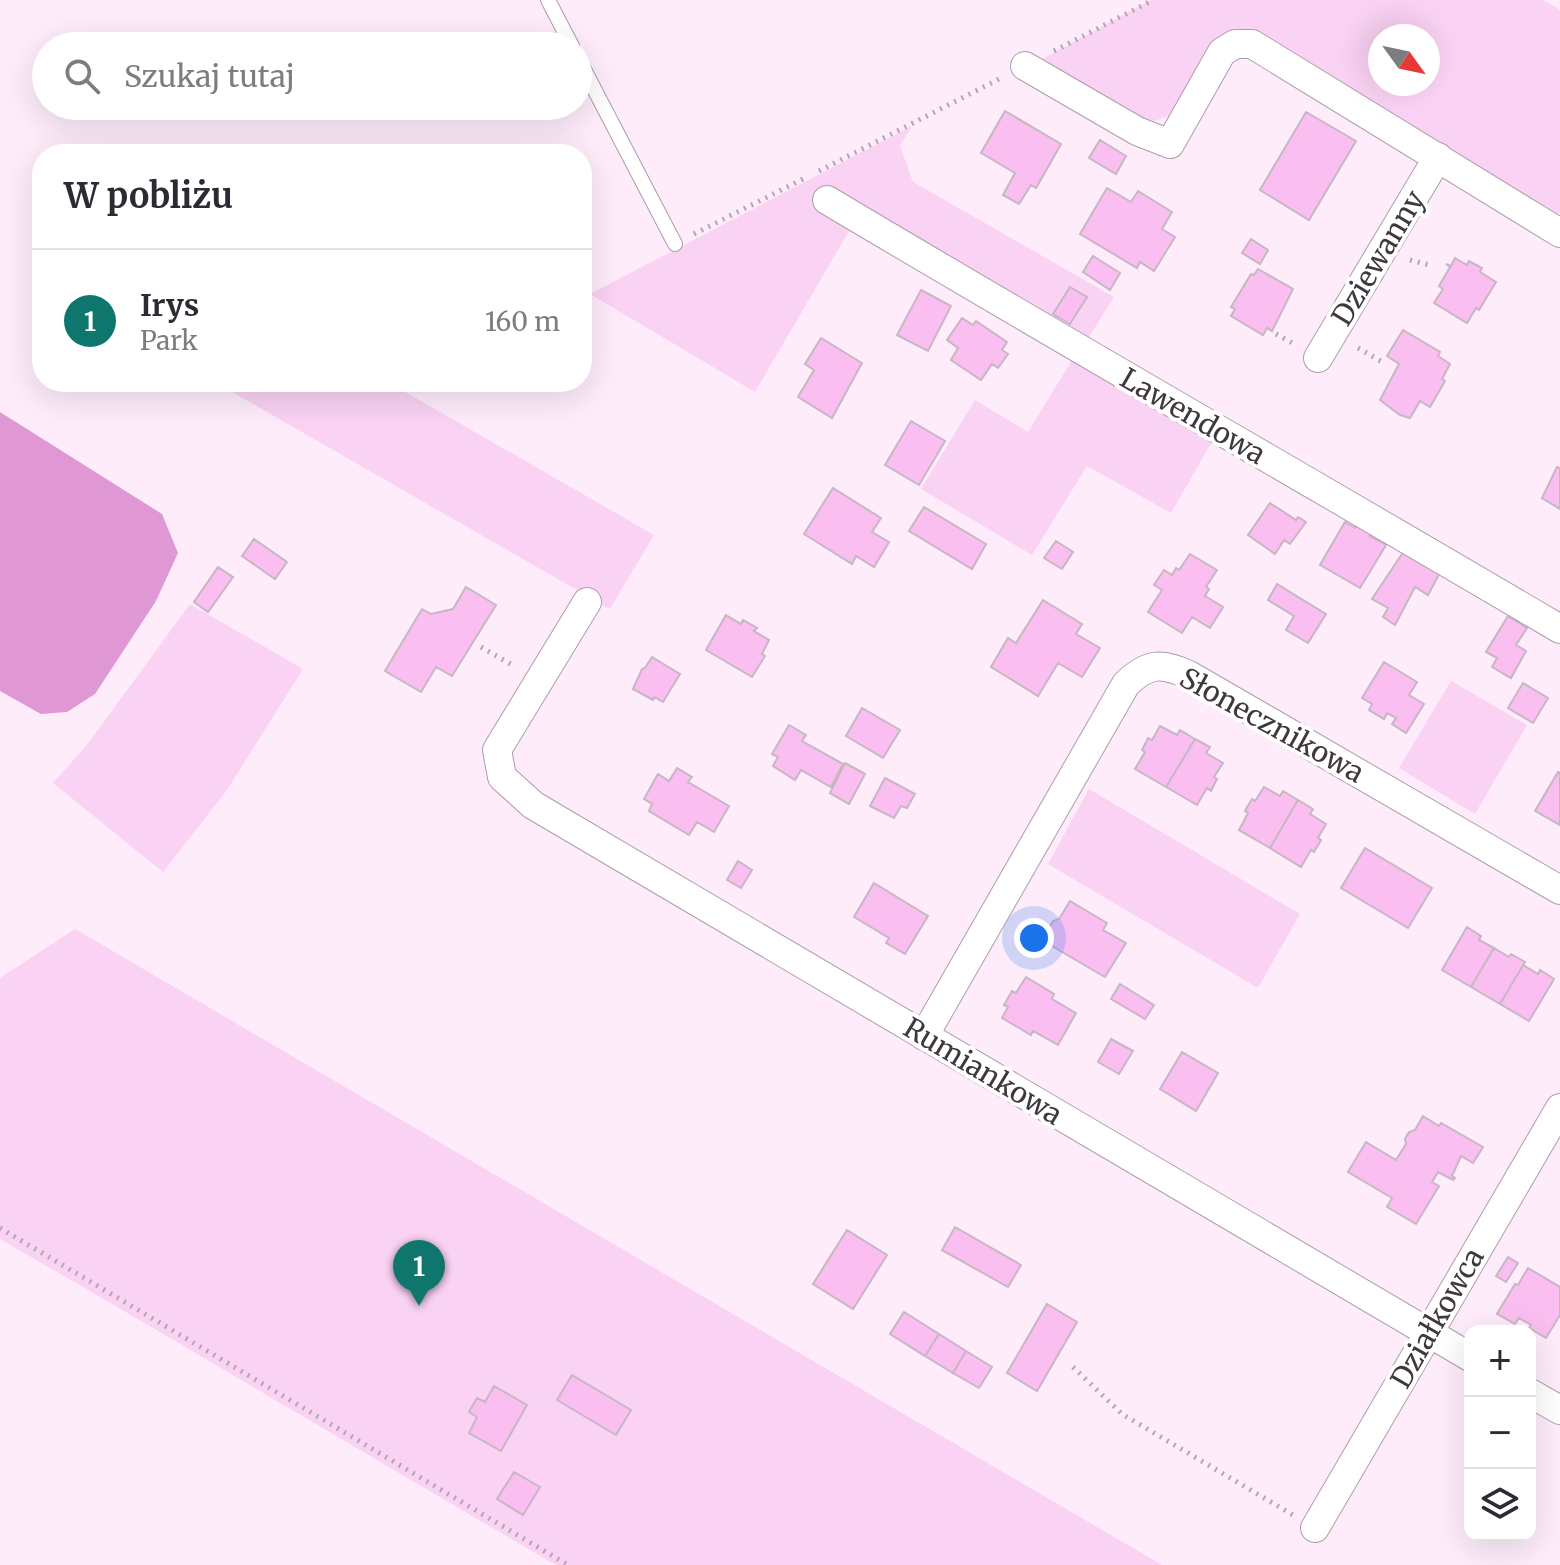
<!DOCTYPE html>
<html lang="pl">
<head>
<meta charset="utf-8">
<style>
  body { margin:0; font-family:Merriweather,serif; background:#f7f7f7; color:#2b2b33 }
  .controls { position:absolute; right:24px; bottom:24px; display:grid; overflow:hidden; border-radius:16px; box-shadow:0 8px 32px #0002 }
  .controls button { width:72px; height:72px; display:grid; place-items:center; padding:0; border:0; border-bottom:2px solid #e1e1e2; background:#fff; color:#2b2b33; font:40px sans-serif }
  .compass { position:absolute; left:1368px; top:24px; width:72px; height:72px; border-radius:50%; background:#fff; box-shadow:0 8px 32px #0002; rotate:123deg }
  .you { position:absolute; left:1034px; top:938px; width:28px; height:28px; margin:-20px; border:6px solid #fff; border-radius:50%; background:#1a73e8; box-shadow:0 0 0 12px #1a73e833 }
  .badge { display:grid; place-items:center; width:52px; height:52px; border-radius:50%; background:#0f766e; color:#fff; font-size:26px; font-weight:700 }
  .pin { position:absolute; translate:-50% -66px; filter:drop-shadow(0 2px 4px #0008) }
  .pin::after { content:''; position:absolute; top:42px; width:28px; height:24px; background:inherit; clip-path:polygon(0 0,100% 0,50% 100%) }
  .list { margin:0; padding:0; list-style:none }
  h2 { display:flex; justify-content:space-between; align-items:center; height:104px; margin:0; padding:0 32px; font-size:34px }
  h2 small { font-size:26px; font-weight:400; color:#7c7c81 }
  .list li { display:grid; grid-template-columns:52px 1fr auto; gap:24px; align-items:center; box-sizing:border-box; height:144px; padding:0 32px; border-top:2px solid #e1e1e2 }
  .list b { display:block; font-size:30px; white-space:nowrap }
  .list p { margin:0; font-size:26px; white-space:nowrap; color:#7c7c81 }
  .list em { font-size:26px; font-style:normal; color:#7c7c81 }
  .icon { flex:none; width:44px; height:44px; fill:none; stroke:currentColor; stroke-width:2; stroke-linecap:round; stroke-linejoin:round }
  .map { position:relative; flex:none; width:1560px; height:1565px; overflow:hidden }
  .search { position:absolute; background:#fff; box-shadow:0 8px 32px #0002; left:32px; top:32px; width:560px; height:88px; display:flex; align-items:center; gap:20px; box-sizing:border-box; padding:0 28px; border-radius:44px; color:#7c7c81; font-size:30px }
  .panel { position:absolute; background:#fff; box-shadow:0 8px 32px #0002; left:32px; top:144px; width:560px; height:248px; border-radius:32px }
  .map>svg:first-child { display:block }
  .green { fill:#fad2f3; fill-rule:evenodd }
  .water { fill:#df98d4 }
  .building { fill:#fabff0; stroke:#c7b6c4; stroke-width:2 }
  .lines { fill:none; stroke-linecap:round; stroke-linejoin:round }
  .lane-casing { stroke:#ad9daa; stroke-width:16 }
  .street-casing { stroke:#ad9daa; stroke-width:30 }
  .path { stroke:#b3a6b1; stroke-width:5; stroke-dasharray:2 6; stroke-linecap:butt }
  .lane { stroke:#fff; stroke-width:14 }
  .street { stroke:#fff; stroke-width:28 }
  .labels { text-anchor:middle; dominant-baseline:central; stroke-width:8; stroke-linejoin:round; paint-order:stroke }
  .street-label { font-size:28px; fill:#3f393e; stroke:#fff }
</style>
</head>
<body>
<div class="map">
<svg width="1560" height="1565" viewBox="0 0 1560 1565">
  <rect width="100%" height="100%" fill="#feecfa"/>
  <path class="green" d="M1151,0H1543L1560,10V211L1558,215L1243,31L1174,114L1154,121L1124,113L1035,63ZM1380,36H1428V84H1380Z
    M912,126L900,146L913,182L1114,297L1084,345L852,226L755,392L590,294Z
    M1074,357L1214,438L1171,513L1087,466L1032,555L921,489L975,400L1028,432Z
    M229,382H388L654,535L610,609L220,385Z
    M190,604L303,669L227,790L163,872L53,783L87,745Z
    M1451,681L1527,725L1475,814L1399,768Z
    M1089,789L1300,914L1258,988L1048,864Z
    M75,929L1162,1565H556C370,1457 186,1346 0,1239V978Z"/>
  <path class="water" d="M0,412L162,514L178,553L156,601L95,694L67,712L41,714L0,691Z"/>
  <path class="building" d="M1005,111L1061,144L1036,188L1031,185L1019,204L1003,195L1015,173L981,153Z
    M1306,112L1356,141L1309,220L1260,190Z
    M1100,140L1126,156L1116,174L1089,158Z
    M1107,188L1131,202L1138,191L1172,212L1162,229L1175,237L1154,271L1140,262L1137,268L1080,234Z
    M1251,239L1268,250L1260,264L1242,253Z
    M1093,256L1120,273L1110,290L1083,272Z
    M1455,258L1467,265L1469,261L1482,268L1480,272L1496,282L1479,310L1476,308L1467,323L1434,303L1443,289L1439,286L1450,267L1446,264L1451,266Z
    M1258,269L1293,289L1272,331L1267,328L1263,335L1231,316L1235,309L1231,307L1251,274L1254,275Z
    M1070,287L1087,297L1070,324L1053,314Z
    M921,290L951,306L928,351L897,335Z
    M962,318L973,325L976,321L1007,342L1002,350L1008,354L998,368L992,364L981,380L951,360L958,348L947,340Z
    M1403,330L1440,352L1438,356L1450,364L1442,379L1445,381L1430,407L1420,401L1410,418L1400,415L1380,400L1399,364L1387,356Z
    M821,338L862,363L832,418L798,397L814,370L805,364Z
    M911,421L945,441L919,485L885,465Z
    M1557,467L1560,468V509L1542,498Z
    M833,488L881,518L872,532L889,542L874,567L856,556L852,564L804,534Z
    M1270,503L1296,520L1298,517L1306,522L1290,544L1284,540L1275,554L1248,535Z
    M924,507L986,544L972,569L909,531Z
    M1360,520L1375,528L1370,536L1386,545L1360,588L1320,565L1345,522L1355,528Z
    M254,539L287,562L275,579L242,556Z
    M1056,541L1073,552L1062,569L1044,558Z
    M1406,548L1442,569L1428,595L1415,587L1395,625L1383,617L1388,608L1372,599Z
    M1190,554L1217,570L1206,587L1209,589L1205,596L1223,607L1210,628L1192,617L1182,633L1148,612L1162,590L1154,585L1164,570L1172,575L1176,568L1179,570Z
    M218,567L233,577L208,612L194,602Z
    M1277,584L1326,614L1308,643L1286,630L1294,616L1268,600Z
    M466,587L496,605L452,676L436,667L421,692L385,671L422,609L431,614L453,609Z
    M1043,600L1082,624L1076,634L1100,648L1082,677L1058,663L1038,696L991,667L1008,638L1016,643Z
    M726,615L741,624L743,620L757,628L754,631L769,640L762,654L765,656L752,677L706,650Z
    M1508,616L1527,628L1516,645L1526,651L1511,678L1492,667L1497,658L1486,652Z
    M652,657L680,674L663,702L654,697L653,700L633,689L642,669L645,668Z
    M1384,662L1417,682L1409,695L1424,704L1406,733L1392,724L1396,718L1387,713L1384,719L1369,710L1372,704L1362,698Z
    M1523,683L1548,698L1533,723L1508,708Z
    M862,708L900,730L883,758L846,736Z
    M789,725L806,735L802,741L843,764L831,787L801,770L795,780L773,766L778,757L772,754Z
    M1160,726L1177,735L1180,730L1195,739L1166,787L1135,769L1145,752L1142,750L1148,738L1152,740Z
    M1195,739L1210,747L1206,753L1223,763L1214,777L1217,779L1211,791L1207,788L1197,805L1166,787Z
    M845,763L865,774L849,804L830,793Z
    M677,768L692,777L688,782L729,806L714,832L697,822L689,835L649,811L652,804L644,799L658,774L669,781Z
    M1558,772L1560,773V825L1535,811Z
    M885,778L915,794L907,808L901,806L894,818L870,806Z
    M1264,787L1280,796L1283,791L1298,800L1270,848L1239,830L1248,813L1245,811L1252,799L1255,801Z
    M1298,800L1313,809L1310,814L1326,824L1318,838L1321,840L1314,852L1311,850L1301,867L1270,848Z
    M1365,848L1432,888L1408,928L1341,888Z
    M738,861L752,870L741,888L727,880Z
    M874,883L928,916L905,954L886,943L889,938L854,917Z
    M1070,901L1107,923L1103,930L1126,943L1105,977L1045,942L1051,933L1049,927L1053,921L1059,919Z
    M1467,927L1481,936L1479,940L1494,948L1471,987L1442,970Z
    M1494,948L1509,957L1511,954L1525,962L1500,1004L1471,987Z
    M1525,962L1523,965L1538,974L1540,970L1554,979L1529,1021L1500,1004Z
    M1026,977L1054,994L1052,999L1076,1013L1058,1045L1033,1031L1031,1035L1002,1018L1008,1007L1004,1005L1012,991L1016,993Z
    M1120,984L1154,1005L1145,1019L1111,999Z
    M1111,1039L1133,1051L1119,1074L1098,1062Z
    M1182,1052L1218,1073L1196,1111L1160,1089Z
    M1423,1116L1439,1126L1441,1123L1483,1147L1473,1163L1461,1156L1452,1176L1455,1178L1453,1180L1438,1172L1432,1182L1439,1186L1416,1224L1387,1207L1392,1198L1348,1172L1366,1142L1396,1160L1406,1144L1405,1139L1409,1132L1415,1130Z
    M955,1227L1021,1265L1008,1287L942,1250Z
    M847,1230L887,1255L853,1309L813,1284Z
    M1508,1257L1518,1263L1506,1282L1496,1276Z
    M1528,1268L1560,1287V1315L1546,1338L1529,1328L1531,1325L1519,1318L1515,1324L1497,1314L1515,1284L1518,1285Z
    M1047,1304L1077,1322L1037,1391L1007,1373Z
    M904,1312L939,1334L925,1356L890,1334Z
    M939,1334L966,1351L953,1373L925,1356Z
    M966,1351L992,1367L979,1388L953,1373Z
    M572,1375L631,1410L616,1435L557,1400Z
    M494,1386L527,1405L501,1451L469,1433L477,1417L469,1412L477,1398L485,1402Z
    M514,1472L540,1487L523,1515L497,1499Z"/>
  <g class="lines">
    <g class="lane-casing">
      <path id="lane" d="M548,0L572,46
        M578,58L675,244"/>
    </g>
    <g class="street-casing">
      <path id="street" d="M1025,66L1137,131L1170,144L1222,52L1235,44H1252L1560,233
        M827,200C1070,345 1316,485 1560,629
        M1318,358L1438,157
        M587,602L497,750L502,777L533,805L1470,1357
        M924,1036L1126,684C1148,663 1161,662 1189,675L1560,890
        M1530,1393L1560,1410
        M1315,1528L1560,1108"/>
    </g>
    <path class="path" d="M1054,51L1153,0
      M819,171L1003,77
      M694,234L807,177
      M1410,260L1433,266
      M1276,334L1296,345
      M1358,348L1384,363
      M481,647L514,666
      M0,1228L568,1565
      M1522,1331L1524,1328
      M1073,1367L1122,1414L1293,1515"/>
    <use href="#lane" class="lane"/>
    <use href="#street" class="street"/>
  </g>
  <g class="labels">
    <g class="street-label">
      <text transform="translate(1378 258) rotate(-59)">Dziewanny</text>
      <text transform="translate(1193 416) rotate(30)">Lawendowa</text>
      <text transform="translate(1272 725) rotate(29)">Słonecznikowa</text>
      <text transform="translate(983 1071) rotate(31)">Rumiankowa</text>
      <text transform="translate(1437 1318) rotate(-60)">Działkowca</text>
    </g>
  </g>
</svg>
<div class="controls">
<button>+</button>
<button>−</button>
<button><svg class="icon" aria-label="layers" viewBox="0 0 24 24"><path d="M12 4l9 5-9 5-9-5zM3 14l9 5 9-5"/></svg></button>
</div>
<svg class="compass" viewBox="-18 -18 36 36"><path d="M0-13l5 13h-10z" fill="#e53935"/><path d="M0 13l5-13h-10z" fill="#7c7c81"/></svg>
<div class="you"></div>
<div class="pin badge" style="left:419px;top:1306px">1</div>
<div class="search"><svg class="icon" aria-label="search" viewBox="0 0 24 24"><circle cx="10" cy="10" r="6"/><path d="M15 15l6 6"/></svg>Szukaj tutaj</div>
<section class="panel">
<h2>W pobliżu<small></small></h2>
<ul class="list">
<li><span class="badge">1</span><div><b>Irys</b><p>Park</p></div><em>160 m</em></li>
</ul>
</section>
</div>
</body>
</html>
